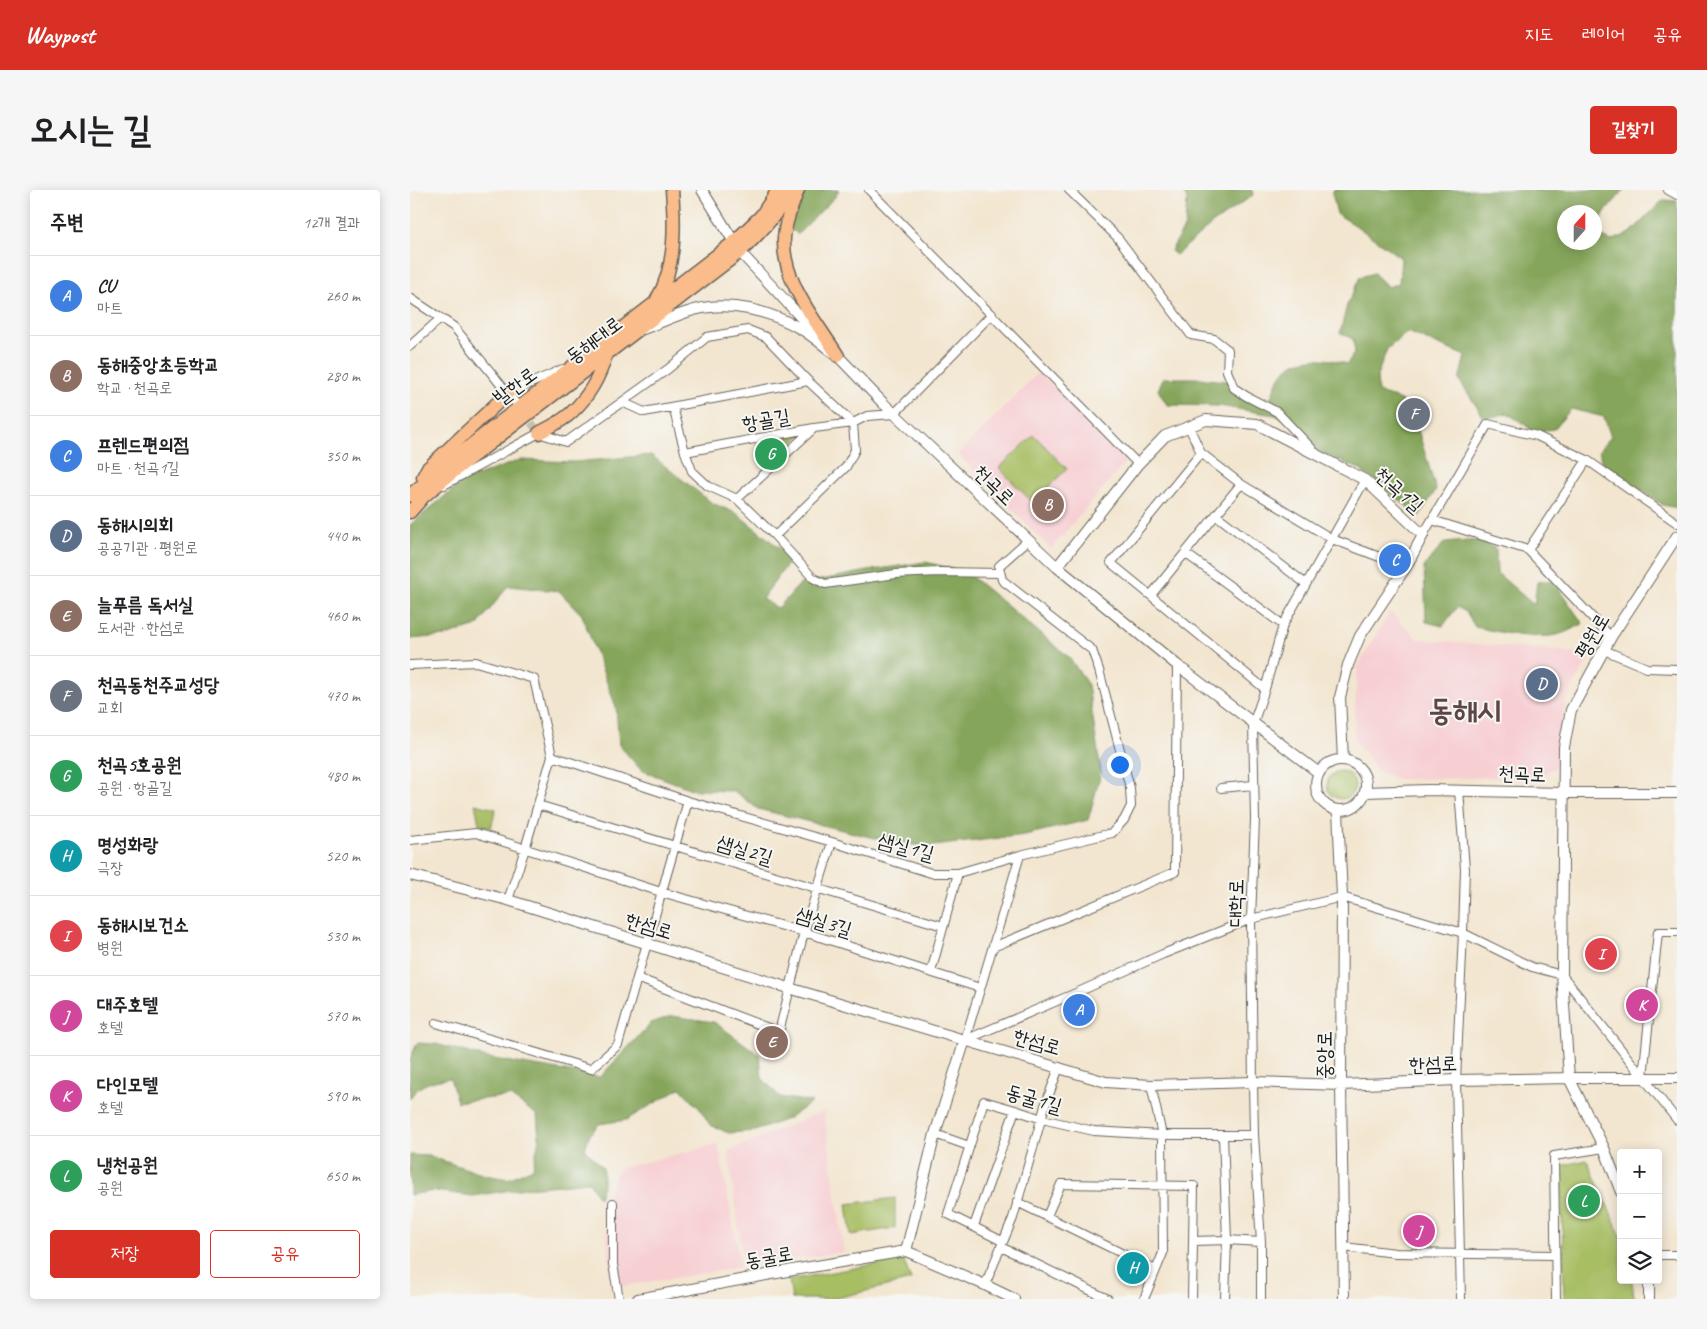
<!DOCTYPE html>
<html lang="ko">
<head>
<meta charset="utf-8">
<style>
  body { margin:0; font-family:Caveat,"Poor Story",sans-serif; background:#f6f6f6; color:#202124 }
  .controls { position:absolute; right:15px; bottom:15px; display:grid; overflow:hidden; border-radius:5px; box-shadow:0 2px 12px #0003 }
  .controls button { width:45px; height:45px; display:grid; place-items:center; padding:0; border:0; border-bottom:1px solid #e0e0e0; background:#fff; color:#202124; font:25px sans-serif }
  .compass { position:absolute; left:1147px; top:15px; width:45px; height:45px; border-radius:50%; background:#fff; box-shadow:0 2px 12px #0003; rotate:21deg }
  .you { position:absolute; left:709px; top:574px; width:18px; height:18px; margin:-12px; border:4px solid #fff; border-radius:50%; background:#1a73e8; box-shadow:0 0 0 8px #1a73e833 }
  .badge { display:grid; place-items:center; width:32px; height:32px; border-radius:50%; background:#d93025; color:#fff; font-size:16px; font-weight:700 }
  .pin { position:absolute; translate:-50% -50%; border:2px solid #fff; box-shadow:0 1px 5px #0006 }
  .list { margin:0; padding:0; list-style:none }
  h2 { display:flex; justify-content:space-between; align-items:center; height:65px; margin:0; padding:0 20px; font-size:21px }
  h2 small { font-size:16px; font-weight:400; color:#757577 }
  .list li { display:grid; grid-template-columns:32px 1fr auto; gap:15px; align-items:center; box-sizing:border-box; height:80px; padding:0 20px; border-top:1px solid #e0e0e0 }
  .list b { display:block; font-size:19px; white-space:nowrap }
  .list p { margin:0; font-size:16px; white-space:nowrap; color:#757577 }
  .list em { font-size:16px; font-style:normal; color:#757577 }
  .actions { display:flex; gap:10px; padding:15px 20px }
  .actions a { flex:1; padding:11px 0; border:1px solid #d93025; border-radius:5px; text-align:center; font-size:18px; color:#d93025 }
  .actions .main { background:#d93025; color:#fff }
  .icon { flex:none; width:28px; height:28px; fill:none; stroke:currentColor; stroke-width:2; stroke-linecap:round; stroke-linejoin:round }
  .map { position:relative; flex:none; width:1267px; height:1109px; overflow:hidden; border-radius:5px }
  header { display:flex; align-items:center; gap:30px; box-sizing:border-box; height:70px; padding:0 25px; background:#d93025; color:#fff }
  header strong { font-size:24px }
  nav { display:flex; gap:28px; margin-inline-start:auto; font-size:18px }
  .intro { display:flex; align-items:center; justify-content:space-between; box-sizing:border-box; height:120px; padding:0 30px }
  h1 { margin:0; font-size:35px }
  .button { padding:12px 22px; border-radius:5px; background:#d93025; color:#fff; font-size:18px; font-weight:700 }
  main { display:flex; gap:30px; padding:0 30px }
  aside { flex:1; background:#fff; border-radius:5px; box-shadow:0 2px 12px #0003 }
  .map>svg:first-child { display:block }
  .built { fill:#f7cfd3 }
  .green { fill:#a7be64; stroke:#626d40 }
  .forest { fill:#85a55a; stroke:#50603b }
  .lines { fill:none; stroke-linecap:round; stroke-linejoin:round }
  .minor-tunnel { stroke:#c8beac; stroke-width:8; stroke-dasharray:8 4; stroke-linecap:butt }
  .minor-casing { stroke:#67635b; stroke-width:10 }
  .tertiary-casing { stroke:#67635b; stroke-width:12 }
  .primary-casing { stroke:#67635b; stroke-width:15 }
  .minor { stroke:#fff; stroke-width:8 }
  .tertiary { stroke:#fff; stroke-width:10 }
  .primary { stroke:#fabc8b; stroke-width:12 }
  .labels { text-anchor:middle; dominant-baseline:central; stroke-width:4; stroke-linejoin:round; paint-order:stroke }
  .street-label { font-size:20px; fill:#1c1c1c; stroke:#f6f6f2 }
  .town-label { font-size:30px; font-weight:bold; fill:#5d4644; stroke:#f6f6f2 }
</style>
</head>
<body>
<header>
<strong>Waypost</strong>
<nav><a>지도</a><a>레이어</a><a>공유</a></nav>
</header>
<div class="intro"><h1>오시는 길</h1><a class="button">길찾기</a></div>
<main>
<aside>
<h2>주변<small>12개 결과</small></h2>
<ul class="list">
<li><span class="badge" style="background:#3f7fe0">A</span><div><b>CU</b><p>마트</p></div><em>260 m</em></li>
<li><span class="badge" style="background:#8d6e63">B</span><div><b>동해중앙초등학교</b><p>학교 · 천곡로</p></div><em>280 m</em></li>
<li><span class="badge" style="background:#3f7fe0">C</span><div><b>프렌드편의점</b><p>마트 · 천곡1길</p></div><em>350 m</em></li>
<li><span class="badge" style="background:#5c6f8a">D</span><div><b>동해시의회</b><p>공공기관 · 평원로</p></div><em>440 m</em></li>
<li><span class="badge" style="background:#8d6e63">E</span><div><b>늘푸름 독서실</b><p>도서관 · 한섬로</p></div><em>460 m</em></li>
<li><span class="badge" style="background:#6b7280">F</span><div><b>천곡동천주교성당</b><p>교회</p></div><em>470 m</em></li>
<li><span class="badge" style="background:#2e9e5b">G</span><div><b>천곡5호공원</b><p>공원 · 항골길</p></div><em>480 m</em></li>
<li><span class="badge" style="background:#0f9aa8">H</span><div><b>명성화랑</b><p>극장</p></div><em>520 m</em></li>
<li><span class="badge" style="background:#e0444e">I</span><div><b>동해시보건소</b><p>병원</p></div><em>530 m</em></li>
<li><span class="badge" style="background:#d1479c">J</span><div><b>대주호텔</b><p>호텔</p></div><em>570 m</em></li>
<li><span class="badge" style="background:#d1479c">K</span><div><b>다인모텔</b><p>호텔</p></div><em>590 m</em></li>
<li><span class="badge" style="background:#2e9e5b">L</span><div><b>냉천공원</b><p>공원</p></div><em>650 m</em></li>
</ul>
<div class="actions"><a class="main">저장</a><a>공유</a></div>
</aside>
<div class="map">
<svg width="1267" height="1109" viewBox="0 0 1267 1109">
  <rect width="100%" height="100%" fill="#f6f6f2"/>
  <filter id="ink" filterUnits="userSpaceOnUse"><feTurbulence type="fractalNoise" baseFrequency=".02" numOctaves="2"/><feDisplacementMap in="SourceGraphic" scale="10" xChannelSelector="R" yChannelSelector="G"/><feConvolveMatrix kernelMatrix="1 2 1 2 8 2 1 2 1" color-interpolation-filters="sRGB"/></filter>
  <filter id="wash" filterUnits="userSpaceOnUse"><feTurbulence type="fractalNoise" baseFrequency=".0096" numOctaves="4" result="noise"/><feDisplacementMap in="SourceGraphic" scale="20" xChannelSelector="R" yChannelSelector="G"/><feGaussianBlur stdDeviation="1.12" result="paint"/><feColorMatrix in="noise" values="0 0 0 0 0 0 0 0 0 0 0 0 0 0 0 0 0 1.4 0 .05"/><feComposite in="paint" operator="in"/></filter>
  <g filter="url(#wash)">
    <rect width="100%" height="100%" fill="#f3e6d0"/>
    <path class="built" d="M629,182L717,270L641,359L548,264Z
      M980,422L1008,449L1182,464L1157,506L1145,578L1128,587L988,589L968,581L944,549L947,477Z
      M414,921L434,1062L334,1076L318,961Z
      M308,954L331,1077L202,1098L197,1050L199,1003L208,979Z"/>
    <path class="green" d="M392,244L357,276L347,253Z
      M624,245L657,279L622,312L589,278Z
      M917 595a14 14 0 1 1 28 0a14 14 0 1 1-28 0Z
      M65,614L86,619L81,638L69,634Z
      M1177,970L1211,1046V1090H1222L1224,1109H1154L1151,976Z
      M485,1008V1038L441,1045L437,1014Z
      M493,1069L501,1090L423,1109H382L379,1090Z"/>
    <path class="forest" d="M394,0H429L424,8L388,44L373,33Z
      M773,0H842L843,5L802,34L766,65L761,61L775,36L777,10Z
      M924,0H1214L1196,21L1185,42L1184,22H1154V52H1184L1185,43L1201,51L1220,43L1253,10L1267,11V318L1253,315L1192,274L1189,260L1201,247L1194,227L1161,219L1144,239L1123,242L1114,234L1097,223L1075,229L1049,190L1055,166L998,142L977,159L967,186L968,202L991,210L1006,233L1026,300L1009,326L949,279L910,262L887,234L864,225L827,219L810,216L757,215L748,200L753,188H786L818,191L857,214C863,206 863,200 867,192C880,164 912,166 937,174L945,162L943,149L930,143L937,115L950,87L964,83L978,97L989,93L991,68L945,35L927,24L922,3Z
      M241,265L302,313L326,323L382,368L352,409L368,418L390,394L463,380L515,372L556,382L659,467L678,495L691,583L678,630L615,645L515,657L460,647L348,619L324,601L284,600L231,580L209,555L206,517L172,425L149,401L98,396L67,436L35,446L0,449V335L53,291L110,270L165,272Z
      M1069,350L1086,359L1087,383L1124,415L1127,392L1143,390L1173,434C1165,437 1156,443 1147,445C1122,450 1089,442 1065,437L1056,422L1047,417L1033,436L1016,432L1014,377L1034,353Z
      M262,826L304,832L350,865L352,888L370,907L402,912L377,929L345,941L319,943L300,935L290,919L270,898L216,930L189,934L179,946L175,959L193,978V996L189,1008L179,992L108,999L63,1006L24,1001L0,1005V965L19,966L75,985L98,989L123,978L129,949L127,925L100,906L47,912L40,888C24,891 8,893 0,909V869L7,853L26,854L78,868L190,887L241,833Z"/>
  </g>
  <g filter="url(#ink)">
    <g class="lines">
      <path class="minor-tunnel" d="M114,223L129,243"/>
      <g class="minor-casing">
        <path id="minor" d="M459,0L728,274
          M659,0L708,48L781,145L804,149L818,160L817,181L824,198L836,206L867,222L906,263
          M1258,0L1267,5
          M0,108L44,137L104,211
          M0,156L31,128
          M98,203L153,179
          M212,212L234,222L398,191
          M263,217L275,262L282,281L298,296L327,309L365,346L436,277L445,260L443,233L457,226L484,224L582,124
          M779,237L791,263L831,294L922,349L996,377
          M275,262L404,238L443,233
          M791,263L701,373L855,499
          M34,295L129,243L156,252L258,179L297,147L338,140L356,147L398,191L443,233
          M327,309L403,239
          M806,325L896,394
          M1022,330L1118,360L1201,447
          M1013,345L1078,234L1127,246L1177,270L1267,333
          M365,346L403,388L415,394L486,384L529,382L590,383
          M1118,360L1177,270
          M775,363L873,435
          M741,405L831,294
          M1194,460L1237,478L1267,479
          M0,475L66,472L124,489L142,566
          M811,598L843,595
          M1049,600L1055,679L1053,743L1046,890L1051,1109
          M278,611L227,788L369,842L394,742L422,652
          M128,615L533,736
          M0,650L66,643L251,702L394,742L570,798
          M98,710L115,659L142,566L278,611L422,652L521,683H548L610,665L702,643L714,630L721,616L720,598L689,480L682,460L592,390L589,376L617,351
          M583,757L765,682L767,475
          M521,782L548,683
          M26,833L181,879L208,855L227,788
          M555,850L666,803L753,764L841,729L932,707L1053,743L1122,777L1152,785L1267,930
          M555,850L610,665
          M1233,887L1248,742H1267
          M525,944L559,956
          M607,1012L746,1080
          M203,1013V1074L209,1109
          M637,1026L651,994L784,996L782,1109
          M564,1036L605,920
          M592,1051L538,1024L574,911L605,920L632,929L684,941L752,945H844
          M783,1051L817,1050L813,946
          M591,1057L698,1109
          M933,1057L986,1063L1145,1065
          M1248,1065H1267
          M575,1095L603,1028L635,916L649,877
          M734,1109L753,1063L752,945L741,895
          M815,1109L817,1050L851,1052
          M851,1109V1052L844,945L843,892L841,729L845,629L843,534L855,499L873,435L955,290
          M1146,1109L1144,966L1194,958"/>
      </g>
      <g class="tertiary-casing">
        <path id="tertiary" d="M292,0L324,52
          M330,62L411,149
          M233,139C250,133 266,125 284,120C319,110 360,121 391,139C403,146 414,156 425,164
          M423,161L473,213L647,377L767,475L909,583
          M647,377L728,274L755,246L796,230L847,234L955,290L1013,345L996,377L950,446L938,475L930,507L933,570
          M906 595a25 25 0 1 1 50 0a25 25 0 1 1-50 0Z
          M956,602L1018,600L1153,603H1267
          M928,621L932,707L931,895L934,1109
          M0,685L98,710L379,798L696,892L741,895L843,892L931,895L1046,890L1159,888H1267
          M1211,1002L1194,958L1159,888L1152,785L1154,557L1161,520L1201,447L1267,346
          M496,1061L525,944L555,850
          M1239,1090V1109
          M228,1109L383,1080L496,1061L575,1095L604,1109"/>
      </g>
      <g class="primary-casing">
        <path id="primary" d="M388,0C382,16 375,32 374,48C372,92 406,131 428,166
          M247,109C266,77 265,36 262,0
          M129,243C140,237 153,231 162,222C178,207 190,186 196,165
          M13,287L17,279L98,203
          M0,305L76,243L324,52L351,26L368,0
          M0,322L14,306L54,273L330,62C350,43 368,24 381,0"/>
      </g>
      <use href="#minor" class="minor"/>
      <use href="#tertiary" class="tertiary"/>
      <use href="#primary" class="primary"/>
    </g>
  </g>
  <g class="labels">
    <g class="street-label">
      <text transform="translate(184 150) rotate(-37)">동해대로</text>
      <text transform="translate(105 196) rotate(-37)">발한로</text>
      <text transform="translate(356 230) rotate(-10)">항골길</text>
      <text transform="translate(584 295) rotate(44)">천곡로</text>
      <text transform="translate(989 300) rotate(42)">천곡1길</text>
      <text transform="translate(1182 446) rotate(-60)">평원로</text>
      <text transform="translate(1112 584) rotate(2)">천곡로</text>
      <text transform="translate(496 657) rotate(15)">샘실1길</text>
      <text transform="translate(335 660) rotate(17)">샘실2길</text>
      <text transform="translate(826 713) rotate(-89)">대학로</text>
      <text transform="translate(414 732) rotate(17)">샘실3길</text>
      <text transform="translate(239 736) rotate(17)">한섬로</text>
      <text transform="translate(627 852) rotate(16)">한섬로</text>
      <text transform="translate(914 865) rotate(-90)">중앙로</text>
      <text transform="translate(1023 874) rotate(-2)">한섬로</text>
      <text transform="translate(624 909) rotate(16)">동굴1길</text>
      <text transform="translate(359 1067) rotate(-10)">동굴로</text>
    </g>
    <g class="town-label">
      <text x="1055" y="520">동해시</text>
    </g>
  </g>
</svg>
<div class="controls">
<button>+</button>
<button>−</button>
<button><svg class="icon" aria-label="layers" viewBox="0 0 24 24"><path d="M12 4l9 5-9 5-9-5zM3 14l9 5 9-5"/></svg></button>
</div>
<svg class="compass" viewBox="-18 -18 36 36"><path d="M0-13l5 13h-10z" fill="#e53935"/><path d="M0 13l5-13h-10z" fill="#757577"/></svg>
<div class="you"></div>
<div class="pin badge" style="left:669px;top:820px;background:#3f7fe0">A</div>
<div class="pin badge" style="left:638px;top:315px;background:#8d6e63">B</div>
<div class="pin badge" style="left:985px;top:370px;background:#3f7fe0">C</div>
<div class="pin badge" style="left:1132px;top:494px;background:#5c6f8a">D</div>
<div class="pin badge" style="left:362px;top:852px;background:#8d6e63">E</div>
<div class="pin badge" style="left:1004px;top:224px;background:#6b7280">F</div>
<div class="pin badge" style="left:361px;top:264px;background:#2e9e5b">G</div>
<div class="pin badge" style="left:723px;top:1078px;background:#0f9aa8">H</div>
<div class="pin badge" style="left:1191px;top:764px;background:#e0444e">I</div>
<div class="pin badge" style="left:1009px;top:1041px;background:#d1479c">J</div>
<div class="pin badge" style="left:1232px;top:815px;background:#d1479c">K</div>
<div class="pin badge" style="left:1174px;top:1011px;background:#2e9e5b">L</div>
</div>
</main>
</body>
</html>
